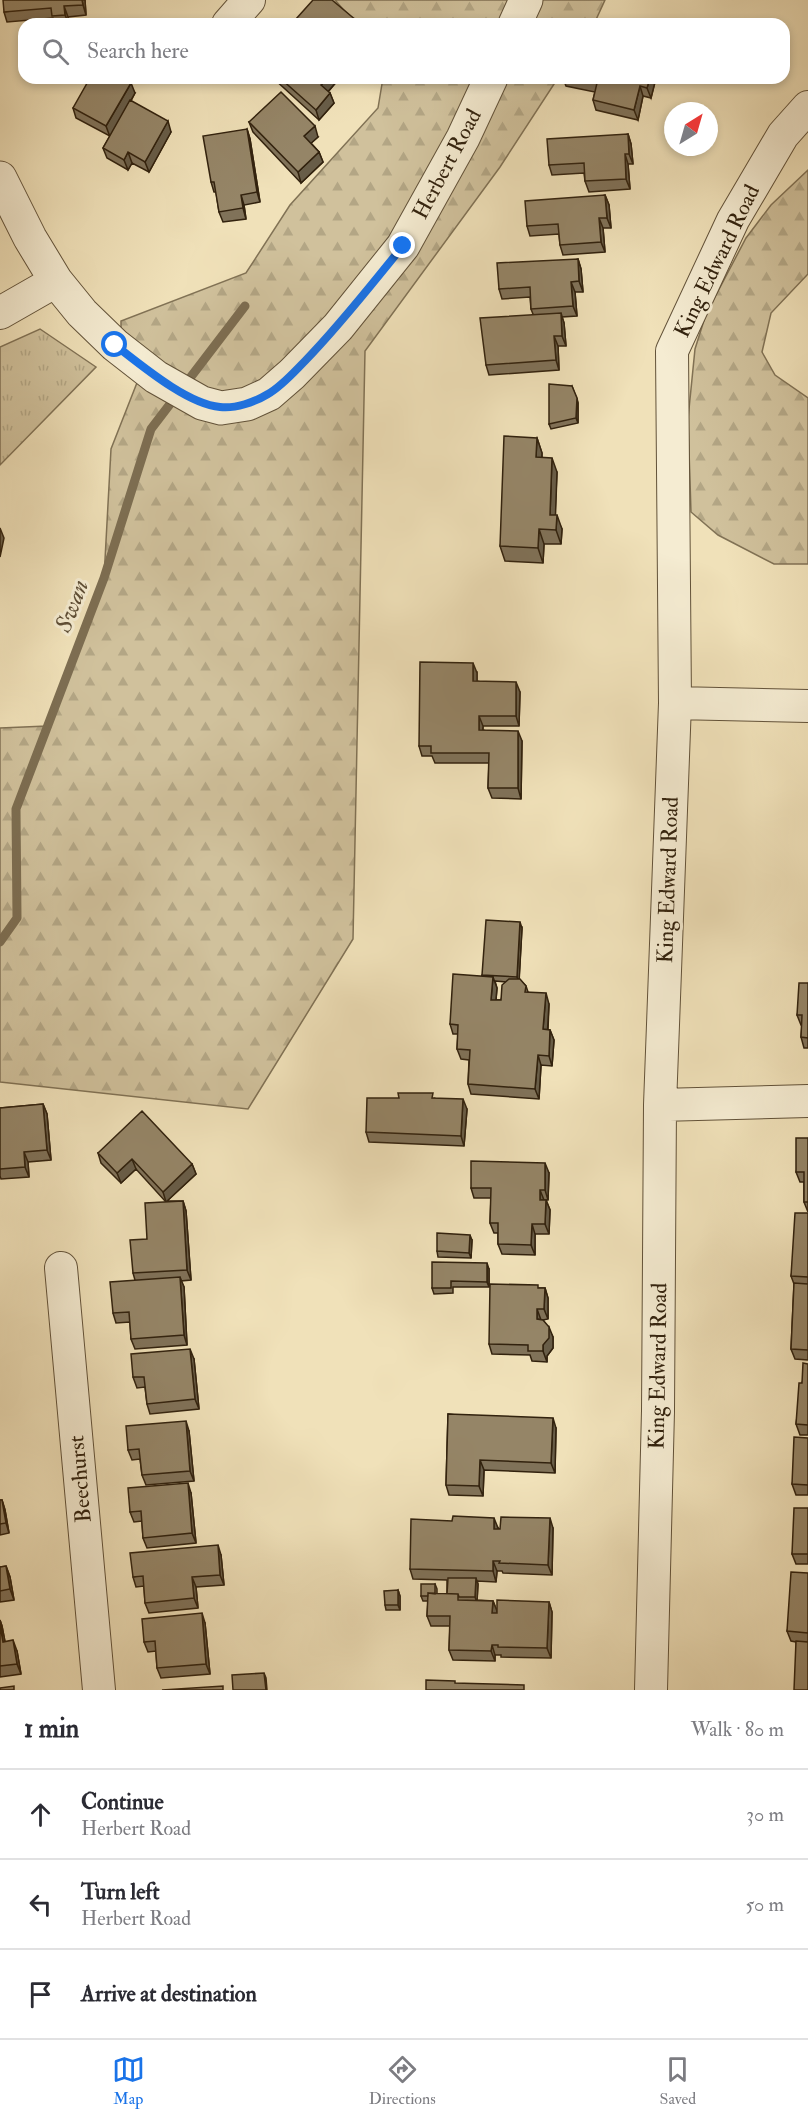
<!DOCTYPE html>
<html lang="en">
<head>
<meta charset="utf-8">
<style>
  body { margin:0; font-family:"IM FELL Double Pica",serif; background:#f7f7f7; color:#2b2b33 }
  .compass { position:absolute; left:664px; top:102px; width:54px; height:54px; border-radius:50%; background:#fff; box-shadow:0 3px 9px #0003; rotate:37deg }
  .stop { position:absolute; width:18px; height:18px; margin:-14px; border:4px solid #1a73e8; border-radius:50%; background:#fff }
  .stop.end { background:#1a73e8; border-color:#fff; box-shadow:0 2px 6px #0008 }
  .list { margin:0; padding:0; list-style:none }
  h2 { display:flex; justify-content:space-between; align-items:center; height:78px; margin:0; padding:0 24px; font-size:26px }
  h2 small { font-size:20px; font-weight:400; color:#7c7c81 }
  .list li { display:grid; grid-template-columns:39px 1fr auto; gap:18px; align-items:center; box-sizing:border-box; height:90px; padding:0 24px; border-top:2px solid #e1e1e2 }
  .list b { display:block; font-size:22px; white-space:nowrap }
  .list p { margin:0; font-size:20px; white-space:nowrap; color:#7c7c81 }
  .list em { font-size:20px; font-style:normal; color:#7c7c81 }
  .icon { flex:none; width:33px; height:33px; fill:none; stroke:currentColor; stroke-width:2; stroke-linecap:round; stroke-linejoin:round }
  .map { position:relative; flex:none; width:808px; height:1690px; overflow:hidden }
  .search { position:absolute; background:#fff; box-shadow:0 3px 9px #0003; left:18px; right:18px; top:18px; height:66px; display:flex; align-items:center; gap:15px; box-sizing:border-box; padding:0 21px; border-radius:18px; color:#7c7c81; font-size:22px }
  .sheet { height:348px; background:#fff }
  nav { display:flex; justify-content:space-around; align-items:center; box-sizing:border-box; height:84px; border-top:2px solid #e1e1e2; background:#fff; font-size:16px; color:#7c7c81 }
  nav a { display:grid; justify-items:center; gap:3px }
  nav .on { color:#1a73e8 }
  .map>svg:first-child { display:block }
  .grass { fill:url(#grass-tufts); stroke:#817255; stroke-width:1.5 }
  .forest { fill:url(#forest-firs); stroke:#817255; stroke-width:1.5 }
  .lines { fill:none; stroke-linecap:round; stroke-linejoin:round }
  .stream { stroke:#7d6e52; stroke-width:9 }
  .minor-casing { stroke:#625239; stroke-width:34 }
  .tertiary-casing { stroke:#625239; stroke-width:35 }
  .minor { stroke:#f5ecd2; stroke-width:32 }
  .tertiary { stroke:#f5ecd2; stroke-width:33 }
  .wall { fill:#807259; stroke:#32220e; stroke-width:1.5; fill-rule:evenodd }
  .shaded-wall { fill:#685d48; stroke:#32220e; stroke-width:1.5 }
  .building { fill:#958567; stroke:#32220e; stroke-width:1.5 }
  .route { stroke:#1a73e8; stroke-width:8 }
  .labels { text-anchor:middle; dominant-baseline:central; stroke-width:6; stroke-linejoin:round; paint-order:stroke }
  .street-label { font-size:22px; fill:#32220e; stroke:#f5ecd2 }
  .water-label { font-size:24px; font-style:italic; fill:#5e4e36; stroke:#f5ecd2 }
</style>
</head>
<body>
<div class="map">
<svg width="808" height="1690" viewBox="0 0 808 1690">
  <defs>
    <pattern id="grass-tufts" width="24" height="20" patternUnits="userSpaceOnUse" patternTransform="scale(1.5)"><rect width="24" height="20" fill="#d0c19c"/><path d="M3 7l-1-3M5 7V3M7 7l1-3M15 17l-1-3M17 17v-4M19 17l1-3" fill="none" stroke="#b3a685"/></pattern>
    <pattern id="forest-firs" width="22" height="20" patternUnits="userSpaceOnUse" patternTransform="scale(1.5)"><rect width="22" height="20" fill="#d0c19c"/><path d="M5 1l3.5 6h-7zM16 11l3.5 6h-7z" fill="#b3a685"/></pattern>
  </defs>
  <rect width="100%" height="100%" fill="#f0e1b9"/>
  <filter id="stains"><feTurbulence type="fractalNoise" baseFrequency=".00333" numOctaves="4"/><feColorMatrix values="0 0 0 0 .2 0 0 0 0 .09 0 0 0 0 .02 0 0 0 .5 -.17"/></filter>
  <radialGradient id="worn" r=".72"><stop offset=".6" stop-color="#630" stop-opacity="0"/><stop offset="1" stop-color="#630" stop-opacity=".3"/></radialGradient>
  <path class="grass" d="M40,329L96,367L0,465V347Z"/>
  <path class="forest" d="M335,0H605L594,24H356Z
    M383,78H558L500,167L365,351L353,939L248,1109L0,1082V728L47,726L104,578L111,449L142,370L121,363V321L246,273L290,205L378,108Z
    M808,170V274L771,313L762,352L775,375L808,398V564H774L718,535L691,512L688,419L695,349L706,314L746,238L771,205Z"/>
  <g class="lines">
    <path class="stream" d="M0,942L17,918L16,809L104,578L151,429L245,306"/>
    <g class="minor-casing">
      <path id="minor" d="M228,24L249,0
        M0,313L56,281
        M675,703L808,706
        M660,1105L808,1101
        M61,1268L99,1690
        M651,1690L658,1411L660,1105L675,703L672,351L733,220L783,135L808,107"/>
    </g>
    <g class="tertiary-casing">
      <path id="tertiary" d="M515,24L526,0
        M0,178L30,238L56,281L82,313L115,345L156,377L202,403L221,408L247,404L269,394L292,374L338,327L403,246L463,138L491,78"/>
    </g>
    <use href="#minor" class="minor"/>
    <use href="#tertiary" class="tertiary"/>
  </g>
  <path class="wall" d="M85,0L86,15L68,17L69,24H55L53,18L7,22L4,12Z
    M273,78H338V80L328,92L330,93L334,103L319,120Z
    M563,78H656L651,98L643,96L638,120L596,110L593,100L595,92L566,86Z
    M135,93L131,101L171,132L149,172L132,163L128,170L107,158L103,148L110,136L76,118L73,108Z
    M249,122L318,137L311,143L319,152L323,162L301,183L253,132Z
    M247,129L250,139L260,202L244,205L246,219L223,222L219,212L216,192H214L211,182Z
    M628,134L631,144L633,164H628L630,189L589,192L585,181L584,173L552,175L549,165Z
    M605,195L609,205L611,228H603L605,252L563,255L560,245L559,234L530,236L527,226Z
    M578,259L581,269L583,292H575L577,316L562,317L564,323L566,346H558L559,370L489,375L486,365L533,314L531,309L530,297L502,299L499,289Z
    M572,386L578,403V423L551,429L549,424Z
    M537,438L542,453V457L557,472L555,515L562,529L561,544H544L543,563L505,561L500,546Z
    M477,673V681L520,692L519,726H483V730L522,741L521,799L492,798L488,788L489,763H435L432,756H422L419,746Z
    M522,928L519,979L526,986L528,992L549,1004L548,1030H550L554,1040L552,1066L541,1065L539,1099L471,1094L468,1084L469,1060L461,1059L457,1049L458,1034H453L450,1024L483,977L482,975ZM495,981L506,982L501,1000H496L497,988Z
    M808,983V1048H804L801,1037L802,1025H801L797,1015Z
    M434,1098L467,1109L464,1146L369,1142L366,1132Z
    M43,1104L47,1114L51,1160L28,1162L29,1177L1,1179L0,1176V1108Z
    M808,1138V1212L804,1202V1182H800L796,1172Z
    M98,1153L192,1164L196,1174L167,1201H183L186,1211L191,1280L181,1281L184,1287L187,1345L135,1349L131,1339L130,1322L116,1323L113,1313L135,1280L133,1273L147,1239L166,1202L136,1169L121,1183L101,1163Z
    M549,1173L548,1200H544H546L550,1210L549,1234H535V1255L502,1254L498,1244V1233H494L490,1223L491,1198H474L471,1188Z
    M808,1213V1360L795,1359L791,1349L794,1284L791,1276Z
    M472,1240L471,1258L438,1257L437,1251Z
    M489,1269V1287H453V1293L434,1294L432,1288Z
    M539,1288H545L548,1298V1319L543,1320L553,1337V1348L547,1356V1362L532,1361L530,1355L492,1354L489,1344Z
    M194,1359L199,1409L150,1414L147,1404L145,1387L137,1388L133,1377Z
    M808,1364V1435H800L796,1424L802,1383Z
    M448,1414L556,1428L555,1473L484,1470L483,1496L449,1495L446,1485Z
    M189,1431L194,1481L146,1485L142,1475L140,1459L132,1460L128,1450Z
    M808,1438V1495H796L792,1484Z
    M191,1493L196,1543L147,1548L143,1538L142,1521L134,1522L130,1512Z
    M0,1500H2L5,1510L9,1533L0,1535Z
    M808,1508V1564H796L792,1554Z
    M498,1528V1529L553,1528L552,1575L503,1573L502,1571H497L496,1582L477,1581L478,1584L477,1600L493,1601L497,1611L549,1602L552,1612L551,1658L501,1657V1655H495V1661L453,1660L449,1650L450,1626H431L427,1616L428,1601H423L421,1596L435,1584L437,1589V1594H447V1580L413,1579L410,1569Z
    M221,1555L224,1585L196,1587L198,1608L149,1613L145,1603L144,1586L136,1587L133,1577Z
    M6,1566L10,1577L14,1600L0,1602V1567Z
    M808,1573V1690L796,1642L791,1641L787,1631Z
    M398,1590L400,1596V1610H386L385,1605Z
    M0,1620L2,1626L5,1642L17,1651L21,1674L0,1677Z
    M205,1623L210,1674L161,1678L157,1668L156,1651L148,1652L144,1642Z"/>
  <path class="shaded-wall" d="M82,0H85L86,15L83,5Z
    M64,6L68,17L69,24L65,15Z
    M328,78H338V80L325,95L321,85Z
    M650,78H656L651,98L647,88Z
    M131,83L135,93L110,137L106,126Z
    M640,86L643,96L638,120L634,110Z
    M330,93L334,103L319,120L316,110Z
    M168,121L171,132L149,172L145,162Z
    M315,126L318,137L308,146L304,136Z
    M247,129L250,139L260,202L257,192Z
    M628,134L631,144L633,164L629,154Z
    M128,152L132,163L128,170L124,160Z
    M319,152L323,162L301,183L298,172Z
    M625,154L628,164L630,189L626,179Z
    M241,195L244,205L246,219L243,208Z
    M605,195L609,205L611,228L607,218Z
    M599,218L603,228L605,252L601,242Z
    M578,259L581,269L583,292L579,281Z
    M571,282L575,292L577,316L573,306Z
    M561,313L564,323L566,346L562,336Z
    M554,336L558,346L559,370L556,360Z
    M577,398L578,403V423L576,418Z
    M537,438L542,453L541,471L536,457Z
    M552,458L557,472L555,529L550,515Z
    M557,515L562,529L561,544L556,530Z
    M0,528L4,538L0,557Z
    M539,529L544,544L543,563L538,548Z
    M473,663L477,673V691L473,681Z
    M516,682L520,692L519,726L516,716Z
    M479,716L483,726L482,740L479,730Z
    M518,731L522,741L521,799L518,788Z
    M520,922L522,928L519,983L517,977Z
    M493,977L497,988L495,1010L491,1000Z
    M546,993L549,1004L547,1039L543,1029Z
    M550,1030L554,1040L552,1066L549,1056Z
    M538,1055L541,1065L539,1099L535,1089Z
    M463,1099L467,1109L464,1146L461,1136Z
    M43,1104L47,1114L51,1160L47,1150Z
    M24,1152L28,1162L29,1177L25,1167Z
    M132,1159L136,1169L121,1183L117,1173Z
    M545,1163L549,1173L548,1200L545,1190Z
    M192,1164L196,1174L166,1202L163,1192Z
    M540,1190L544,1200H540Z
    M546,1200L550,1210L549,1234L545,1224Z
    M183,1201L186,1211L191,1280L187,1270Z
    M532,1224L535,1234V1255L531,1245Z
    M470,1235L472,1240L471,1258L469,1253Z
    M487,1263L489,1269V1287L487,1282Z
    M180,1277L184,1287L187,1345L184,1335Z
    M545,1288L548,1298V1319L544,1309Z
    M537,1309L541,1320L537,1319Z
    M549,1327L553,1337V1348L547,1356V1362L543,1351V1345Z
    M190,1349L194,1359L199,1409L195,1399Z
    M553,1418L556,1428L555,1473L551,1463Z
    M186,1421L189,1431L194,1481L190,1471Z
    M480,1460L484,1470L483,1496L479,1486Z
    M188,1483L191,1493L196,1543L192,1533Z
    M2,1500L5,1510L9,1533L6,1523Z
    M494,1518L498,1528V1539L494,1529Z
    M550,1518L553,1528L552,1575L548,1565Z
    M218,1545L221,1555L224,1585L220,1575Z
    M493,1561L497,1571L496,1582L493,1571Z
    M6,1566L10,1577L14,1600L10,1589Z
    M192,1577L196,1587L198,1608L194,1598Z
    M476,1578L478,1584L477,1603L475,1597Z
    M398,1590L400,1596V1610L398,1605Z
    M493,1601L497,1611L496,1623L492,1613Z
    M549,1602L552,1612L551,1658L547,1648Z
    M202,1613L205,1623L210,1674L206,1664Z
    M0,1620L2,1626L7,1652L3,1642Z
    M13,1640L17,1651L21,1674L17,1664Z
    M492,1645L495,1655V1661L491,1651Z
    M264,1673L266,1678L267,1690H266Z"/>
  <path class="building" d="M3,0H82L83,5L64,6L65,15L52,16L51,8L4,12Z
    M313,0H332L357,21L354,24H302L296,19Z
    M90,78H123L131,83L106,126L73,108Z
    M280,78H328L321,85L330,93L316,110Z
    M574,78H650L647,88L640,86L634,110L593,100L597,83Z
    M281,92L315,126L304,136L319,152L298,172L249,122Z
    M130,100L168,121L145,162L128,152L124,160L103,148Z
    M247,129L257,192L241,195L243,208L219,212L214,182H211L203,136Z
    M628,134L629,154H625L626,179L585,181L584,163L549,165L547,139Z
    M605,195L607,218H599L601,242L560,245L558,224L527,226L525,201Z
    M578,259L579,281L571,282L573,306L531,309L530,287L499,289L497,263Z
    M561,313L562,336H554L556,360L486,365L480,318Z
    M549,384L572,386L577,398L576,418L549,424Z
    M504,436L537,438L536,457L552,458L550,515H557L556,530L539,529L538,548L500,546Z
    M420,662L473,663V681L516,682V716H479V730L518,731V788H488L489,753H431V746H419Z
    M486,920L520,922L517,977L482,975Z
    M453,974L493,977L491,1000H501L502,985L509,979H520L526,986L525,992L546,993L543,1029L550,1030L549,1056L538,1055L535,1089L468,1084L470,1050L457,1049L458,1025L450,1024Z
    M799,983H808V1038L801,1037L802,1015H797Z
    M398,1093H433L432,1098L463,1099L461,1136L366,1132L367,1098H399Z
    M43,1104L47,1150L24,1152L25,1167L0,1169V1108Z
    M142,1111L192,1164L163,1192L132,1159L117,1173L98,1153Z
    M796,1138H808V1202H804V1172H796Z
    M471,1161L545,1163V1190H540V1200H546L545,1224H532L531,1245L498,1244V1223H490L491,1188H471Z
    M183,1201L187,1270L133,1273L130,1240L147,1239L145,1203Z
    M795,1213H808V1277L791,1276Z
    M437,1233L470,1235L469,1253L437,1251Z
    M432,1262L487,1263V1282L451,1281V1288H432Z
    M180,1277L184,1335L131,1339L129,1312L113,1313L110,1282Z
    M794,1283L808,1284V1350L791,1349Z
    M490,1284L538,1285V1288H545L544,1309H537V1319L543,1320L549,1327V1338L543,1345V1351H528V1345L489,1344Z
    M190,1349L195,1399L147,1404L144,1377H133L131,1354Z
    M803,1363L808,1364V1425L796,1424L799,1383H802Z
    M448,1414L553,1418L551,1463L480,1460L479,1486L446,1485Z
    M186,1421L190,1471L142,1475L139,1449L128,1450L126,1426Z
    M794,1437L808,1438V1485L792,1484Z
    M188,1483L192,1533L143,1538L141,1511L130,1512L128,1488Z
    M0,1500H2L6,1523L0,1524Z
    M794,1508H808V1554H792Z
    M453,1516L494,1518V1529H500L501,1517L550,1518L548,1565L499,1563L500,1561H493V1571L410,1569L411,1519L452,1521Z
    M218,1545L220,1575L192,1577L194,1598L145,1603L143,1576L133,1577L130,1553Z
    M6,1566L10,1589L0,1591V1567Z
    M791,1572L808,1573V1633L787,1631Z
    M448,1578H476L475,1597H459L458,1594H447Z
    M421,1584H435V1594L428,1593V1596H421Z
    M398,1590V1605H385L384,1591Z
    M428,1593L458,1594V1600L493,1601L492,1613H497V1600L549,1602L547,1648L498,1647V1645H492L491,1651L449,1650L450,1616H427Z
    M202,1613L206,1664L157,1668L155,1641L144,1642L142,1619Z
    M0,1625L3,1642L13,1640L17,1664L0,1666Z
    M796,1641L808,1642V1690H794Z
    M264,1673L266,1690H233L232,1675Z
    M426,1680L455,1681V1683L524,1685V1690H426Z
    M14,1686V1690H0V1688Z
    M223,1686V1690H162Z"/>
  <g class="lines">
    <path class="route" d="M115,345C141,365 187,404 220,407C235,409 255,402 268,394C282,386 294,372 305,361C341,324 371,285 403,246"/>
  </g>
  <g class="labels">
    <g class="street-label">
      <text transform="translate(447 164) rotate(-62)">Herbert Road</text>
      <text transform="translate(717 261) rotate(-64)">King Edward Road</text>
      <text transform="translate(668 880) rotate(-88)">King Edward Road</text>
      <text transform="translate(658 1366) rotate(-89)">King Edward Road</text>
      <text transform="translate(80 1479) rotate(-95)">Beechurst</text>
    </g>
    <g class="water-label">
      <text transform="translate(72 606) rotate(-69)">Swan</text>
    </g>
  </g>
  <rect width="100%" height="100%" filter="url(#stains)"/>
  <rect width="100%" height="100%" fill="url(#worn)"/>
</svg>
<svg class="compass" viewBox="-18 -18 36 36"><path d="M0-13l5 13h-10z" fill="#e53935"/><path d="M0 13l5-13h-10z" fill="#7c7c81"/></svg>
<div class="stop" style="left:115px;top:345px"></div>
<div class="stop end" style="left:403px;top:246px"></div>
<div class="search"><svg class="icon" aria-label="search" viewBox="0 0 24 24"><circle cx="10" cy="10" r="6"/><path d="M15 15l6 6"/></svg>Search here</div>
</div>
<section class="sheet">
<h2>1 min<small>Walk · 80 m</small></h2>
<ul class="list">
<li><svg class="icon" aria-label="ahead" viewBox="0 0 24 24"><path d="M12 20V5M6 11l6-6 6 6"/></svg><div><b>Continue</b><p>Herbert Road</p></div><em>30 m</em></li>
<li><svg class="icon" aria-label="left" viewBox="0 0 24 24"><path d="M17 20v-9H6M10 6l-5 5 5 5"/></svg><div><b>Turn left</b><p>Herbert Road</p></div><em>50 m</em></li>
<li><svg class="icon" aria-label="arrive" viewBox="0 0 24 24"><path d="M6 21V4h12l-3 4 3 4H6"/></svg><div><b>Arrive at destination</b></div></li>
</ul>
</section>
<nav>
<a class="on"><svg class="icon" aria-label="map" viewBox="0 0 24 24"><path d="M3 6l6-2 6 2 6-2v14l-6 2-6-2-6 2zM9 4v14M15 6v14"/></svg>Map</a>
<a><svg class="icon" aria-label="directions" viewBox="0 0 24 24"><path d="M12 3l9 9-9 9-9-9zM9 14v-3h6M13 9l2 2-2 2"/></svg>Directions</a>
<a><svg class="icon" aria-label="saved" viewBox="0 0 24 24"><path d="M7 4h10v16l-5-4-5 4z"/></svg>Saved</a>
</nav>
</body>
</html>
